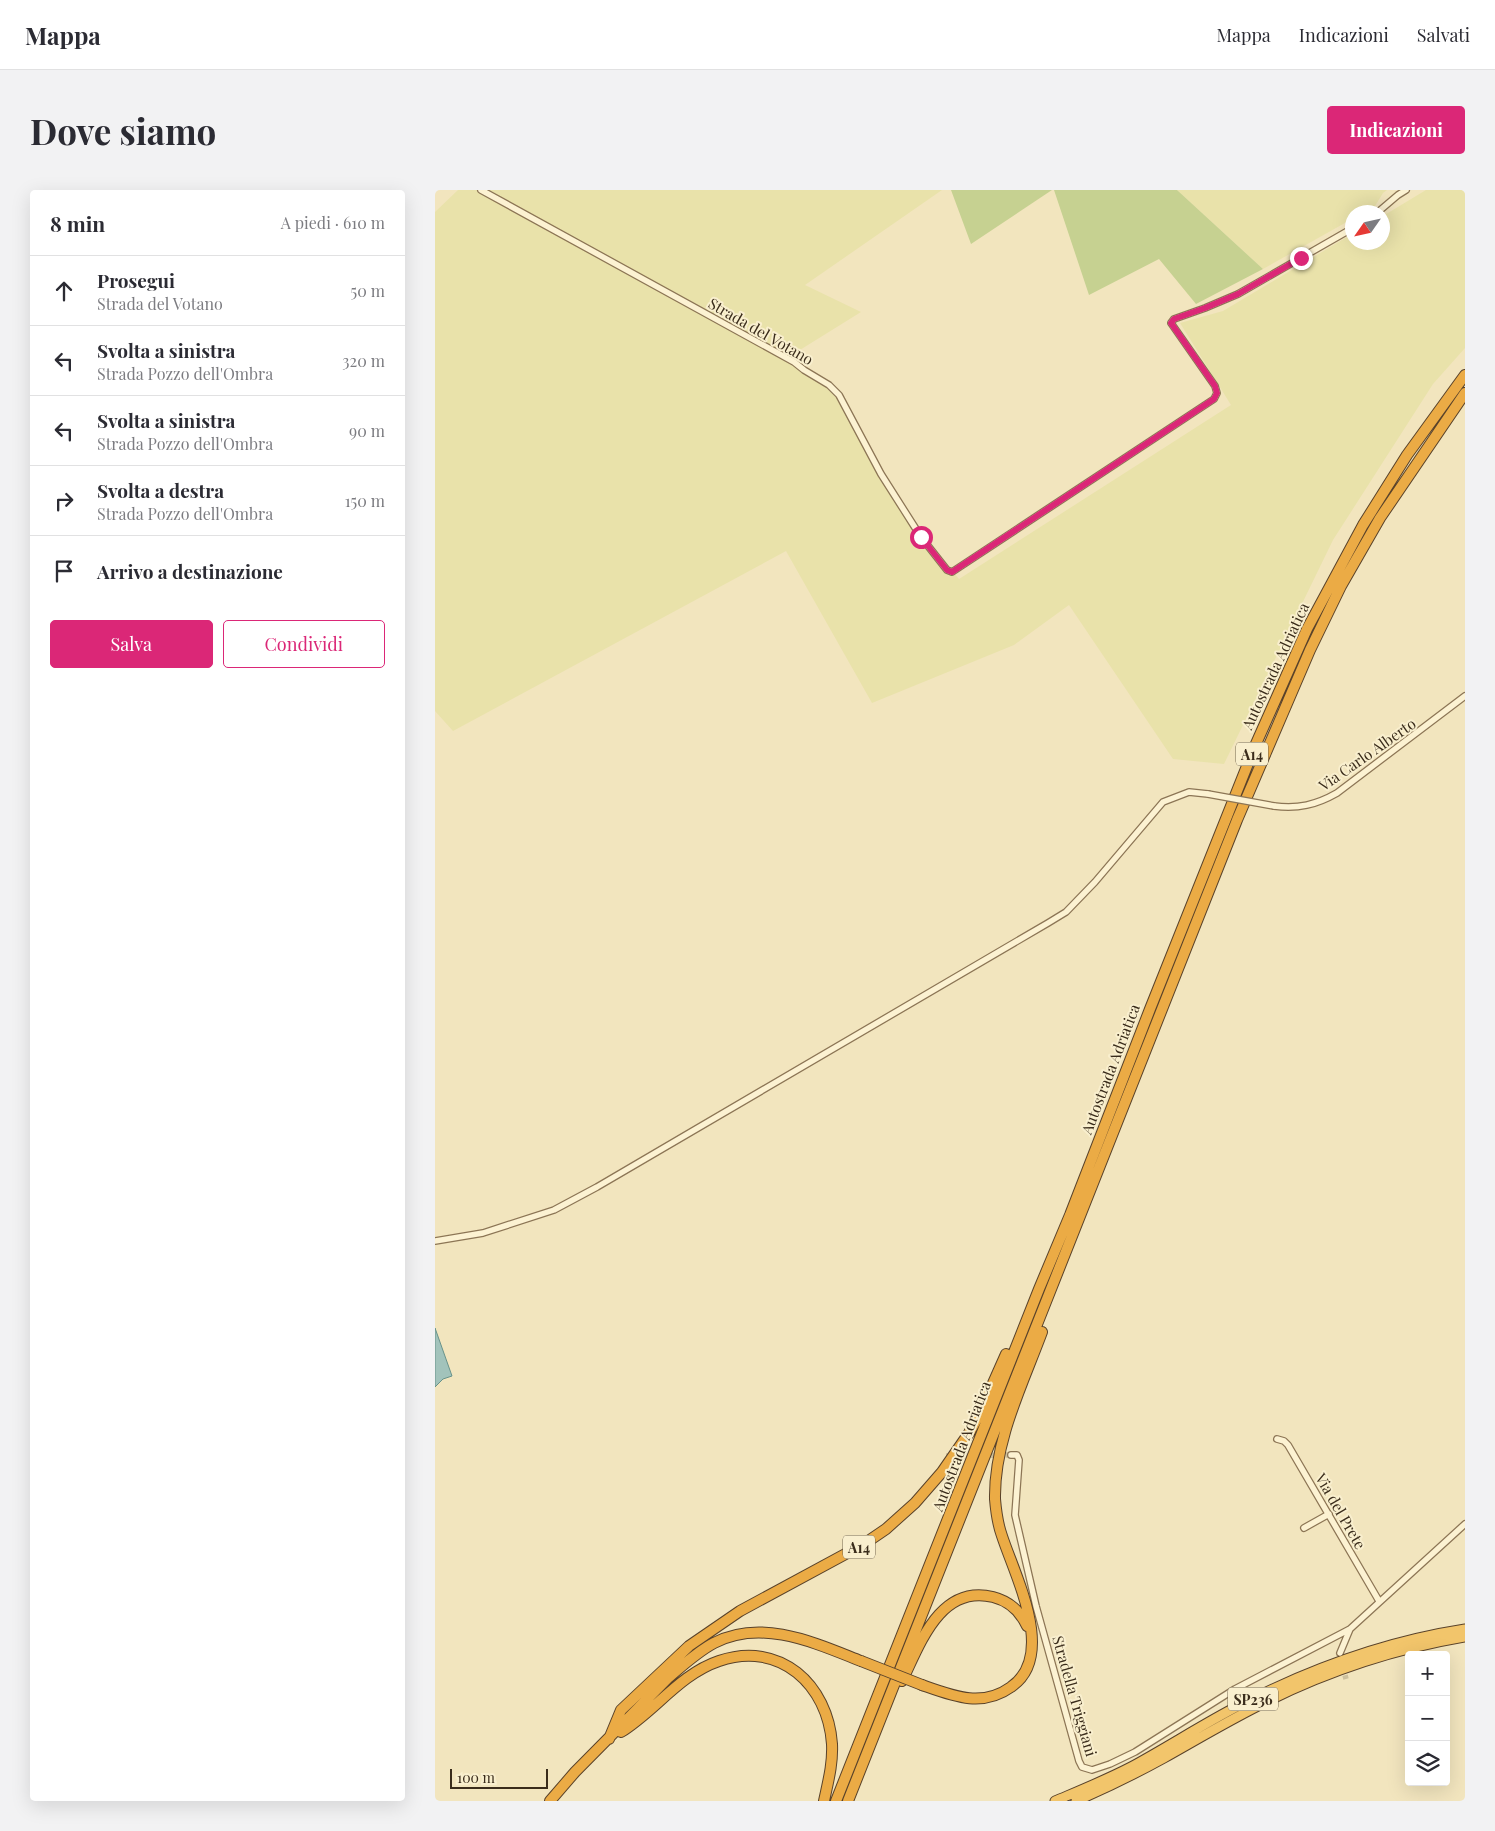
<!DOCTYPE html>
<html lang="it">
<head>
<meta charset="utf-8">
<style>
  body { margin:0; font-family:"Playfair Display",serif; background:#f2f2f3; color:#2b2b33 }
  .controls { position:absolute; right:15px; bottom:15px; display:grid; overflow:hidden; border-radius:5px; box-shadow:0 5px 20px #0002 }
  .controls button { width:45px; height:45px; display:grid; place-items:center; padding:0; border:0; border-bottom:1px solid #e1e1e2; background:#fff; color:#2b2b33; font:25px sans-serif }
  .compass { position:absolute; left:910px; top:15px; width:45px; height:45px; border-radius:50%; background:#fff; box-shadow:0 5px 20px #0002; rotate:236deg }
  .scale { position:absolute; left:15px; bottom:12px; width:98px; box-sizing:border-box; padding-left:5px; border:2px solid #3a2c1b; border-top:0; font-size:14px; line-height:18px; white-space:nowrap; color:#3a2c1b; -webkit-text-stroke:4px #f9efce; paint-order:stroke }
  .stop { position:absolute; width:15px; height:15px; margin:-11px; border:4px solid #db2777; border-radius:50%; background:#fff }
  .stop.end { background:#db2777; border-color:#fff; box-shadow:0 1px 5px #0008 }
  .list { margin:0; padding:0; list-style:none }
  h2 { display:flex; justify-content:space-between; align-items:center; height:65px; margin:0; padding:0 20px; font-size:21px }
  h2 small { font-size:16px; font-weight:400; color:#7c7c81 }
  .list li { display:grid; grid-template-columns:32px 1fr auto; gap:15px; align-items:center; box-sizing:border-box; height:70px; padding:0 20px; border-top:1px solid #e1e1e2 }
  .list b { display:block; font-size:19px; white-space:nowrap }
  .list p { margin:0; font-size:16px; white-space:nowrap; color:#7c7c81 }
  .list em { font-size:16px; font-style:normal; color:#7c7c81 }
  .actions { display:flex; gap:10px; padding:15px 20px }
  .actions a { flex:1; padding:11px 0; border:1px solid #db2777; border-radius:5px; text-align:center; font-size:18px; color:#db2777 }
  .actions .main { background:#db2777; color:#fff }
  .icon { flex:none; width:28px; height:28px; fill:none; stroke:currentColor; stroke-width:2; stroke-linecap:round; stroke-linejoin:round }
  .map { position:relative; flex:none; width:1030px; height:1611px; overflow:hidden; border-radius:5px }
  header { display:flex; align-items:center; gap:30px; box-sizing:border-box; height:70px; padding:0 25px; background:#fff; border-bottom:1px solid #e1e1e2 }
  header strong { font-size:24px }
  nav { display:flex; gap:28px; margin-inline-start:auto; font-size:18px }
  .intro { display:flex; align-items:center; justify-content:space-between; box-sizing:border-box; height:120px; padding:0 30px }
  h1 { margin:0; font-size:35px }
  .button { padding:12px 22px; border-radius:5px; background:#db2777; color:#fff; font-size:18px; font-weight:700 }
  main { display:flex; gap:30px; padding:0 30px }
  aside { flex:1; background:#fff; border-radius:5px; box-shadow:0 5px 20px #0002 }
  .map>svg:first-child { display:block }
  .farmland { fill:#e9e2aa }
  .green { fill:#c6d191 }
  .water { fill:#a2c3bb; stroke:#68928a }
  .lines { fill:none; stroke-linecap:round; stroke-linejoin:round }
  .minor-tunnel { stroke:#cdc09d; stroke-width:5.5; stroke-dasharray:5.5 3; stroke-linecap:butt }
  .minor-casing { stroke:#8c7555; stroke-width:8 }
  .trunk-casing { stroke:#59422a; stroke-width:11 }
  .motorway-casing { stroke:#59422a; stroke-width:12 }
  .minor { stroke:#fcf2d2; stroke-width:5.5 }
  .trunk { stroke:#f2c56b; stroke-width:9 }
  .motorway { stroke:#ebab45; stroke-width:10 }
  .minor-bridge-casing { stroke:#8c7555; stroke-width:8; stroke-linecap:butt }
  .motorway-bridge-casing { stroke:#59422a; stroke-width:12; stroke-linecap:butt }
  .minor-bridge { stroke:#fcf2d2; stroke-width:5.5 }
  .motorway-bridge { stroke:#ebab45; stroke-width:10 }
  .route { stroke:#db2777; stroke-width:6 }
  .labels { text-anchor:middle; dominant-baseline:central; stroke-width:4; stroke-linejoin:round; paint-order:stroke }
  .shield { fill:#f9efce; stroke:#736651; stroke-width:1 }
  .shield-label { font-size:14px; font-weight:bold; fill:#3a2c1b }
  .street-label { font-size:15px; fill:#3a2c1b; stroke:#f9efce }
</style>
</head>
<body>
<header>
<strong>Mappa</strong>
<nav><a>Mappa</a><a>Indicazioni</a><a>Salvati</a></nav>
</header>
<div class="intro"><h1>Dove siamo</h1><a class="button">Indicazioni</a></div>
<main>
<aside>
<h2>8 min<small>A piedi · 610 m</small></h2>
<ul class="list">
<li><svg class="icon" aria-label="ahead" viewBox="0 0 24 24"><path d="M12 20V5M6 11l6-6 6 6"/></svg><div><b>Prosegui</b><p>Strada del Votano</p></div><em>50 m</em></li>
<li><svg class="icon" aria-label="left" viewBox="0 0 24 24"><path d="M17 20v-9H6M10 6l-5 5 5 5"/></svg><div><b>Svolta a sinistra</b><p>Strada Pozzo dell'Ombra</p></div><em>320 m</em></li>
<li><svg class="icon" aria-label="left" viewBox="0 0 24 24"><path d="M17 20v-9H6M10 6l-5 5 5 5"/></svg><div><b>Svolta a sinistra</b><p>Strada Pozzo dell'Ombra</p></div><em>90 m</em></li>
<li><svg class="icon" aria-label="right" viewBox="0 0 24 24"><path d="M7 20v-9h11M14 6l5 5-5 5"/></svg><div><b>Svolta a destra</b><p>Strada Pozzo dell'Ombra</p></div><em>150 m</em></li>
<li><svg class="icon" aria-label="arrive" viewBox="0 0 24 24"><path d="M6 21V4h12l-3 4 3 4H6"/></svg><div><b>Arrivo a destinazione</b></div></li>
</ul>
<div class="actions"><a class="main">Salva</a><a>Condividi</a></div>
</aside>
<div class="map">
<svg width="1030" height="1611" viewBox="0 0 1030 1611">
  <rect width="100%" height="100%" fill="#f2e5be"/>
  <path class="farmland" d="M23,0H507L370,95L426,122L352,168L230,101L399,199L486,347L524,389L796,215L745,133L788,121L917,44L918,52H948V26L991,0H1030V158L998,194L898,350L789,574L738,569L634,415L579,455L437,513L351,361L18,541L0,521V22Z
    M742,0H952L948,3L940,16L929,22H918L917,29L828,79Z"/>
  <path class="green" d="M516,0H617L536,54Z
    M619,0H742L828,79L761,114L724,69L654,105Z"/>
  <path class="water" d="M0,1138L17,1186L8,1189L0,1197Z"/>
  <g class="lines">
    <path class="minor-tunnel" d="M511,1266L576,1265
      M908,1477L911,1489"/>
    <g class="minor-casing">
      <path id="minor" d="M46,0L359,172L369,180L394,195L404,205L446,284L486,347L512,380L517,382L779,209L782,203L780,196L736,133L739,129L770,118L803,104L918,38
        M943,22L963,5L971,0
        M839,616C863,619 881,615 902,603L1030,506
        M0,1051L48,1043L119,1020L162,997L613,733L631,722L660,692L728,612L754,602L773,604
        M842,1249L849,1251L853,1255L944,1411
        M576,1265H582L584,1270L580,1325L601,1416L644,1571L647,1577L657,1580L675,1574L700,1562L800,1499L915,1439
        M869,1338L894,1324
        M905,1463L915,1439L1030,1334"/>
    </g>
    <g class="trunk-casing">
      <path id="trunk" d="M620,1611C646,1600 671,1590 696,1577C733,1557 768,1534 805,1515C875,1479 952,1451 1030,1439
        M641,1611C671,1598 700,1584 729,1568C761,1550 793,1531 825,1515C890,1482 959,1459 1030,1447"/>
    </g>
    <g class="motorway-casing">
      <path id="motorway" d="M467,1491C485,1454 505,1394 558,1407C574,1411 585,1421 592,1436
        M487,1495C518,1506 547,1518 576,1497C622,1466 580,1386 567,1346C563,1335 561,1321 560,1309C559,1251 587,1196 607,1142
        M186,1542C220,1521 245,1484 284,1471C345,1450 393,1495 397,1554C398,1574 393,1592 389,1611
        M174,1549L186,1520L254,1456L305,1421L429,1354L451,1339L480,1313L507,1282L534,1243L543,1227L571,1164
        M115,1611L140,1582L233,1488C247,1476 262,1462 279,1453C327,1428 380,1453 426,1471
        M401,1611L604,1099L635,1025L715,819L820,556L872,439L928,335L972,265L1030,185
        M413,1611L802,630L875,460L906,396L945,328L1030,203"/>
    </g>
    <use href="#minor" class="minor"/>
    <use href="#trunk" class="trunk"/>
    <use href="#motorway" class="motorway"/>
    <g class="minor-bridge-casing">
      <path id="minor-bridge" d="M773,604L839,616"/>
    </g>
    <g class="motorway-bridge-casing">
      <path id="motorway-bridge" d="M426,1471L487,1495"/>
    </g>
    <use href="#minor-bridge" class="minor-bridge"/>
    <use href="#motorway-bridge" class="motorway-bridge"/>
  </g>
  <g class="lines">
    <path class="route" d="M486,347L512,380L517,382L779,209L782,203L780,196L736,133L739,129L770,118L803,104L866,68"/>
  </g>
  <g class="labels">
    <g class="shield">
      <rect x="801" y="552.5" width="32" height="23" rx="4"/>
      <rect x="408" y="1345.5" width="32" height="23" rx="4"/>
      <rect x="793" y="1497.5" width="50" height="23" rx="4"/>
    </g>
    <g class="shield-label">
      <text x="817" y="564">A14</text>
      <text x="424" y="1357">A14</text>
      <text x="818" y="1509">SP236</text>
    </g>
    <g class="street-label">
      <text transform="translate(326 141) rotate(30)">Strada del Votano</text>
      <text transform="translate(840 476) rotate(-65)">Autostrada Adriatica</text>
      <text transform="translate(932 564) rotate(-35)">Via Carlo Alberto</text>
      <text transform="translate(675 879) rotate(-69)">Autostrada Adriatica</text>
      <text transform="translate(526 1256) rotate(-69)">Autostrada Adriatica</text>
      <text transform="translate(906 1321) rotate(60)">Via del Prete</text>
      <text transform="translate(640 1506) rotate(74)">Stradella Triggiani</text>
    </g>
  </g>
</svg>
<div class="controls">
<button>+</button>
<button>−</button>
<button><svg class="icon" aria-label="layers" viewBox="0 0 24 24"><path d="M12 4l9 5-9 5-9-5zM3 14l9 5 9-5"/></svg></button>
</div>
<svg class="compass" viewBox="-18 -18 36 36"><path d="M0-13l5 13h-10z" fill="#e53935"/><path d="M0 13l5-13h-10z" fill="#7c7c81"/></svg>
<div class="scale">100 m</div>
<div class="stop" style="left:486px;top:347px"></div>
<div class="stop end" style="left:866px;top:68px"></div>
</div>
</main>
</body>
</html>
